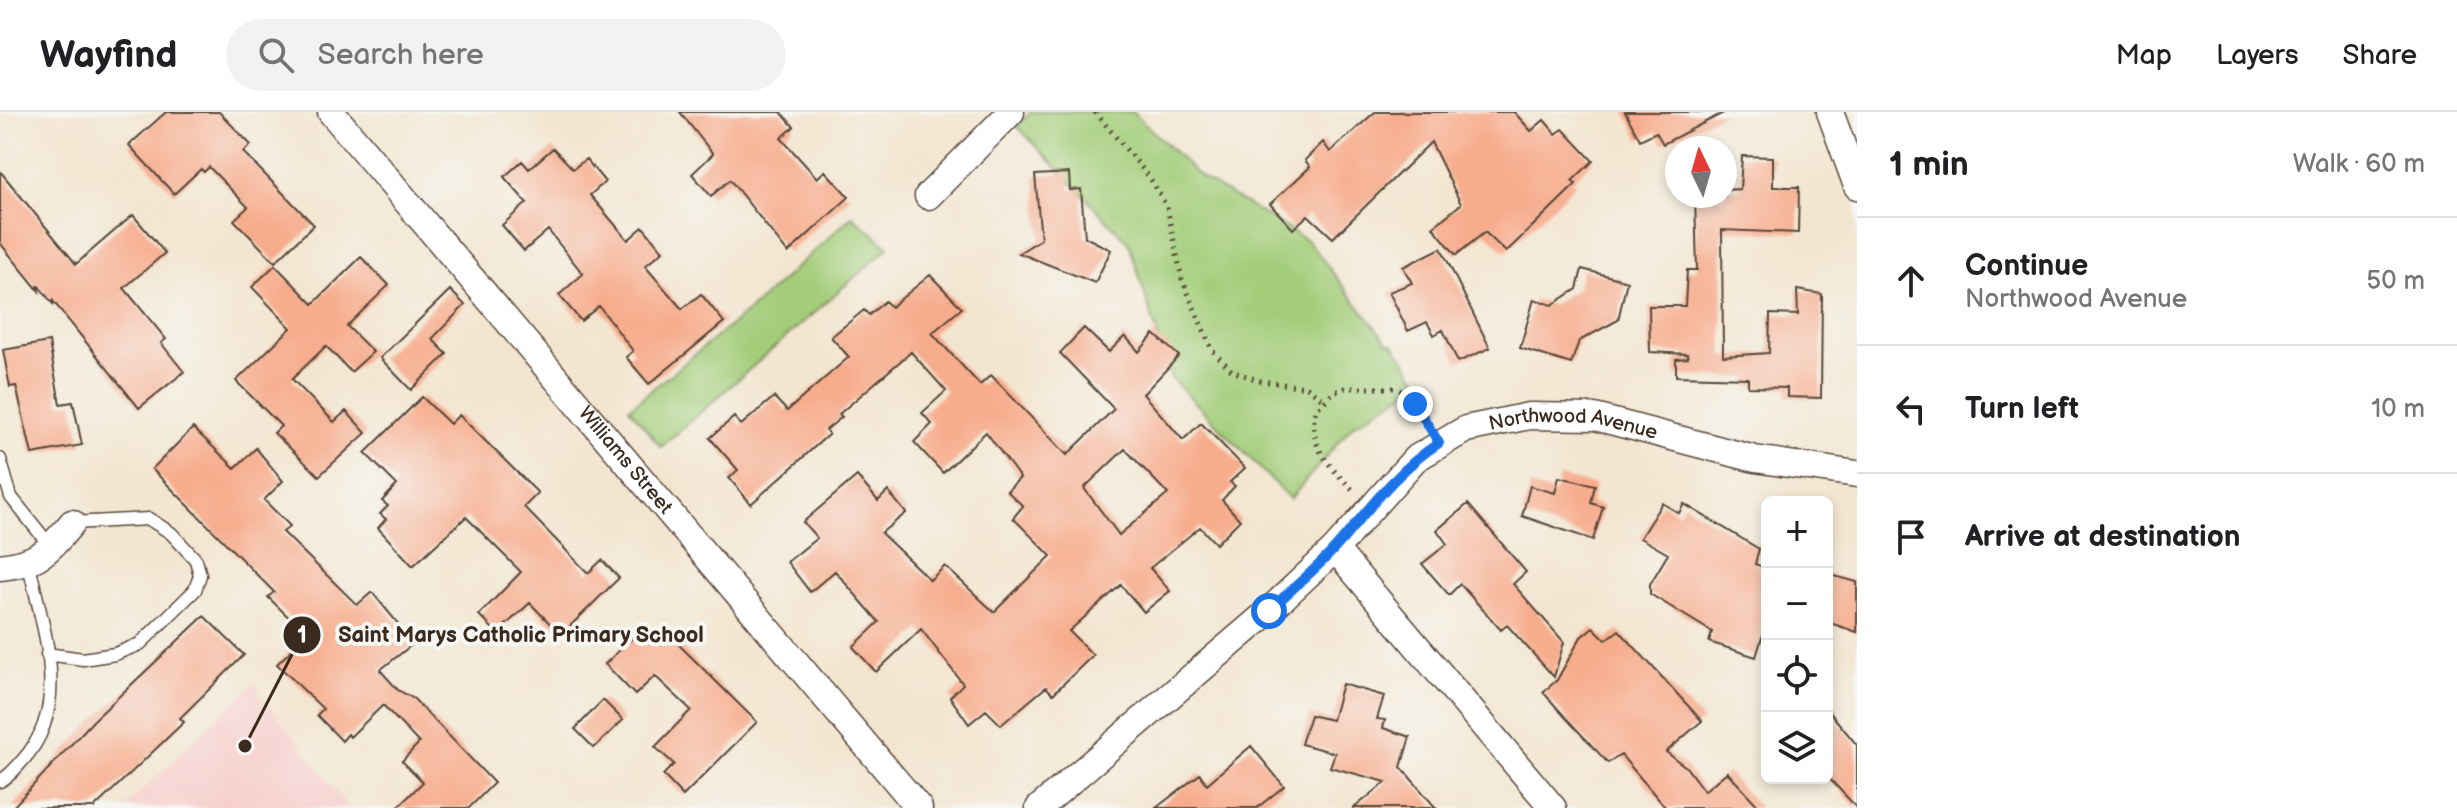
<!DOCTYPE html>
<html lang="en">
<head>
<meta charset="utf-8">
<style>
  body { margin:0; font-family:"Balsamiq Sans",sans-serif; background:#f2f2f2; color:#202124 }
  .controls { position:absolute; right:24px; bottom:24px; display:grid; overflow:hidden; border-radius:12px; box-shadow:0 4px 12px #0003 }
  .controls button { width:72px; height:72px; display:grid; place-items:center; padding:0; border:0; border-bottom:2px solid #e0e0e0; background:#fff; color:#202124; font:40px sans-serif }
  .compass { position:absolute; left:1665px; top:24px; width:72px; height:72px; border-radius:50%; background:#fff; box-shadow:0 4px 12px #0003; rotate:355deg }
  .stop { position:absolute; width:24px; height:24px; margin:-18px; border:6px solid #1a73e8; border-radius:50%; background:#fff }
  .stop.end { background:#1a73e8; border-color:#fff; box-shadow:0 2px 8px #0008 }
  .list { margin:0; padding:0; list-style:none }
  h2 { display:flex; justify-content:space-between; align-items:center; height:104px; margin:0; padding:0 32px; font-size:34px }
  h2 small { font-size:26px; font-weight:400; color:#757577 }
  .list li { display:grid; grid-template-columns:52px 1fr auto; gap:24px; align-items:center; box-sizing:border-box; height:128px; padding:0 32px; border-top:2px solid #e0e0e0 }
  .list b { display:block; font-size:30px; white-space:nowrap }
  .list p { margin:0; font-size:26px; white-space:nowrap; color:#757577 }
  .list em { font-size:26px; font-style:normal; color:#757577 }
  .icon { flex:none; width:44px; height:44px; fill:none; stroke:currentColor; stroke-width:2; stroke-linecap:round; stroke-linejoin:round }
  .map { position:relative; flex:none; width:1857px; height:696px; overflow:hidden }
  header { display:flex; align-items:center; gap:48px; box-sizing:border-box; height:112px; padding:0 40px; background:#fff; border-bottom:2px solid #e0e0e0 }
  header strong { font-size:38px }
  nav { display:flex; gap:44px; margin-inline-start:auto; font-size:28px }
  .search { width:560px; height:72px; background:#f2f2f2; display:flex; align-items:center; gap:20px; box-sizing:border-box; padding:0 28px; border-radius:44px; color:#757577; font-size:30px }
  main { display:flex }
  aside { flex:1; background:#fff }
  .map>svg:first-child { display:block }
  .built { fill:#f7d0ce }
  .green { fill:#a3cd79; stroke:#6f7c4c; stroke-width:2 }
  .building { fill:#f7ac8c; fill-rule:evenodd }
  .lines { fill:none; stroke-linecap:round; stroke-linejoin:round }
  .lane-casing { stroke:#574639; stroke-width:15 }
  .street-casing { stroke:#574639; stroke-width:29 }
  .path { stroke:#574639; stroke-width:5; stroke-dasharray:2 6; stroke-linecap:butt }
  .lane { stroke:#fff; stroke-width:12 }
  .street { stroke:#fff; stroke-width:26 }
  .route { stroke:#1a73e8; stroke-width:10 }
  .labels { text-anchor:middle; dominant-baseline:central; stroke-width:8; stroke-linejoin:round; paint-order:stroke }
  .street-label { font-size:20px; fill:#3b2a1e; stroke:#f6f6f2 }
  .leader { fill:none; stroke:#3b2a1e; stroke-width:3 }
  .callout-dot { fill:#3b2a1e; stroke:#f6f6f2; stroke-width:3 }
  .mark-label { font-size:24px; text-anchor:middle; font-weight:bold; fill:#fff }
  .callout-label { font-size:22px; text-anchor:middle; font-weight:bold; fill:#3b2a1e; stroke:#f6f6f2; stroke-width:8; stroke-linejoin:round; paint-order:stroke }
</style>
</head>
<body>
<header>
<strong>Wayfind</strong>
<div class="search"><svg class="icon" aria-label="search" viewBox="0 0 24 24"><circle cx="10" cy="10" r="6"/><path d="M15 15l6 6"/></svg>Search here</div>
<nav><a>Map</a><a>Layers</a><a>Share</a></nav>
</header>
<main>
<div class="map">
<svg width="1857" height="696" viewBox="0 0 1857 696">
  <rect width="100%" height="100%" fill="#f6f6f2"/>
  <filter id="ink" filterUnits="userSpaceOnUse"><feTurbulence type="fractalNoise" baseFrequency=".0125" numOctaves="2"/><feDisplacementMap in="SourceGraphic" scale="16" xChannelSelector="R" yChannelSelector="G"/><feConvolveMatrix kernelMatrix="1 2 1 2 8 2 1 2 1" color-interpolation-filters="sRGB"/></filter>
  <filter id="wash" filterUnits="userSpaceOnUse"><feTurbulence type="fractalNoise" baseFrequency=".006" numOctaves="4" result="noise"/><feDisplacementMap in="SourceGraphic" scale="32" xChannelSelector="R" yChannelSelector="G"/><feGaussianBlur stdDeviation="1.8" result="paint"/><feColorMatrix in="noise" values="0 0 0 0 0 0 0 0 0 0 0 0 0 0 0 0 0 1.4 0 .05"/><feComposite in="paint" operator="in"/></filter>
  <g filter="url(#wash)">
    <rect width="100%" height="100%" fill="#f3e6d0"/>
    <path class="built" d="M253,572L349,696H124Z"/>
    <path class="green" d="M1031,0H1133L1200,65L1308,129L1388,231L1394,232L1420,271L1352,314L1290,387L1171,266L1129,131L1017,14Z
      M852,104L889,135L661,335L629,296L753,195Z"/>
    <g id="blocks">
      <path class="building" d="M166,0H219L251,33L243,40L314,113L275,150L234,108L248,95L209,55L204,60L201,57L174,82L129,33Z
        M680,0H781L794,15L781,26L817,66L825,59L849,85L788,141L730,68L711,84L692,62L713,42Z
        M1375,0H1514L1531,19L1544,8L1556,22L1563,17L1593,49L1572,69L1576,72L1506,140L1485,120L1456,143L1433,115L1461,92L1431,30L1333,126L1308,103L1293,117L1270,92L1310,55L1305,48L1323,30L1330,40Z
        M1625,0H1725L1663,32L1656,20L1640,28Z
        M553,36L573,57L586,47L605,70L590,83L628,128L643,115L663,139L645,154L682,197L701,182L724,210L649,272L626,245L633,239L599,194L581,209L559,183L583,162L548,118L524,139L502,113L527,91L504,65L522,49L529,57Z
        M1742,44L1773,45V75H1799L1798,121L1722,118L1723,244L1769,241L1770,202L1798,203L1797,178L1822,182L1821,286L1787,285V276L1748,275V266L1676,264V247L1688,246L1687,242L1650,240L1649,194H1685L1687,158H1697L1695,84H1725V78L1740,77Z
        M0,59L76,152L133,103L165,141L124,176L166,227L161,231L184,260L139,296L53,189V192L38,173L39,179L0,131Z
        M1069,61L1070,78L1081,77L1085,125L1111,138L1095,171L1019,141L1041,127L1035,63Z
        M1441,136L1490,236L1458,250L1443,218L1434,223L1427,210L1408,219L1389,180L1412,171L1403,155Z
        M361,145L389,173L347,214L373,240L351,260L326,234L292,267L334,310L346,299L366,321L319,364L274,321L281,314L236,269L291,216L252,175L275,153L313,192Z
        M1582,157L1627,169L1618,208L1579,229L1571,252L1520,236L1534,187L1552,193L1577,177Z
        M930,163L962,196L932,221L980,273L991,263L1067,343L1114,297L1060,241L1084,216L1109,240L1125,224L1139,240L1154,222L1179,244L1143,282L1183,328L1201,311L1245,356L1230,370L1235,374L1222,388L1240,408L1216,432L1200,415L1150,456L1170,479L1144,500L1121,473L1069,519L1093,543L1053,582L1046,575L1001,613L986,598L969,612L950,585L963,572L921,517L876,560L853,535L879,510L835,459L810,480L787,450L817,426L803,410L857,364L878,389L888,379L906,401L881,421L930,468L945,454L994,500L1051,444L1013,406L1023,394L1007,379L1020,366L986,320L943,361L914,330L932,312L922,301L946,279L911,240L839,302L842,305L826,318L829,322L751,392L729,366L738,358L710,326L734,305L741,313L774,285L787,299L849,245L831,225L864,198L869,203L885,189L891,195ZM1125,337L1168,382L1119,423L1084,376Z
        M450,178L465,193L432,227L447,242L411,278L380,246Z
        M49,230L60,292L73,290L82,333L32,342L16,274L10,275L3,238Z
        M422,285L450,312L459,303L538,381L524,395L588,461L602,448L619,466L561,523L530,491L497,521L479,503L521,460L466,405L413,454L378,416L386,407L380,402L388,394L382,389L397,373L365,341Z
        M193,316L235,356L256,336L283,369L264,388L290,414L283,420L357,493L372,480L414,531L380,558L398,578L414,587L494,671L469,696H397L423,670L402,649L419,631L383,593L350,625L348,622L342,629L317,603L323,597L277,552L307,523L268,485L274,480L152,357Z
        M1559,365L1595,373L1591,391L1603,395L1593,428L1522,404L1530,374L1555,381Z
        M1662,391L1679,401L1684,392L1759,437L1755,452L1767,456V509L1756,545L1709,530L1712,520L1650,482V472L1668,442L1640,426Z
        M1468,392L1526,460L1513,472L1564,530L1554,565L1507,513L1501,518L1460,472L1449,483L1422,452L1447,432L1437,418Z
        M1827,462L1857,470V520L1827,510Z
        M204,504L244,543L180,606L184,610L94,696H12L93,609Z
        M1593,515L1606,528L1619,518L1702,609L1666,640L1686,655L1704,679L1727,660L1760,696H1666L1621,643L1608,651L1566,606L1543,580L1557,568L1581,525Z
        M642,517L652,527L663,517L757,610L683,684L663,663L674,652L655,635L691,598L655,564L635,583L605,552Z
        M1342,572L1384,584L1377,607L1385,608L1383,616L1410,625L1401,655L1436,696H1354L1386,670L1330,655L1335,641L1301,632L1310,603L1332,608Z
        M603,588L623,608L594,636L575,617Z
        M1827,597L1857,633V696L1827,664Z
        M1251,634L1284,674L1257,696H1156L1200,662L1207,672Z"/>
    </g>
  </g>
  <g filter="url(#ink)">
    <use href="#blocks" fill-opacity="0" stroke="#574639" stroke-width="2"/>
    <g class="lines">
      <g class="lane-casing">
        <path id="lane" d="M0,347L11,385L51,435
          M47,542L83,547L115,542L140,532L195,478L200,463L196,448L171,421L149,407L72,411
          M0,669C10,664 16,656 23,648C73,593 42,516 29,452"/>
      </g>
      <g class="street-casing">
        <g id="street">
          <path id="s1" d="M331,0L919,696"/>
          <path d="M1830,0L1857,74"/>
          <path d="M928,84L1011,0"/>
          <path d="M1335,437L1553,696"/>
          <path d="M0,455C38,451 48,440 72,411"/>
          <path id="s2" d="M1039,696L1269,499L1335,437L1415,347L1466,317L1529,304L1595,305L1755,347L1857,362"/>
        </g>
      </g>
      <path class="path" d="M1095,0L1150,66L1167,95L1182,167L1212,238L1232,259L1261,269L1307,275L1325,289
        M1352,377C1330,355 1306,332 1316,298L1334,280L1345,276H1394L1408,282L1427,311"/>
      <use href="#lane" class="lane"/>
      <use href="#street" class="street"/>
    </g>
  </g>
  <g class="lines" filter="url(#ink)">
    <path class="route" d="M1269,499C1291,477 1317,457 1337,434C1370,396 1397,358 1439,331L1415,292"/>
  </g>
  <g class="labels">
    <g class="street-label">
      <text stroke="none"><textPath href="#s2" startOffset="682">Northwood Avenue</textPath></text>
      <text stroke="none"><textPath href="#s1" startOffset="456">Williams Street</textPath></text>
    </g>
  </g>
  <path class="leader" d="M245 634L302 523"/>
  <g class="callout-dot">
    <circle cx="245" cy="634" r="8"/>
    <circle cx="302" cy="523" r="20"/>
  </g>
  <g class="mark-label">
    <text x="302" y="531">1</text>
  </g>
  <g class="callout-label">
    <text x="521" y="530">Saint Marys Catholic Primary School</text>
  </g>
</svg>
<div class="controls">
<button>+</button>
<button>−</button>
<button><svg class="icon" aria-label="locate" viewBox="0 0 24 24"><circle cx="12" cy="12" r="6"/><path d="M12 2v4M12 18v4M2 12h4M18 12h4"/></svg></button>
<button><svg class="icon" aria-label="layers" viewBox="0 0 24 24"><path d="M12 4l9 5-9 5-9-5zM3 14l9 5 9-5"/></svg></button>
</div>
<svg class="compass" viewBox="-18 -18 36 36"><path d="M0-13l5 13h-10z" fill="#e53935"/><path d="M0 13l5-13h-10z" fill="#757577"/></svg>
<div class="stop" style="left:1269px;top:499px"></div>
<div class="stop end" style="left:1415px;top:292px"></div>
</div>
<aside>
<h2>1 min<small>Walk · 60 m</small></h2>
<ul class="list">
<li><svg class="icon" aria-label="ahead" viewBox="0 0 24 24"><path d="M12 20V5M6 11l6-6 6 6"/></svg><div><b>Continue</b><p>Northwood Avenue</p></div><em>50 m</em></li>
<li><svg class="icon" aria-label="left" viewBox="0 0 24 24"><path d="M17 20v-9H6M10 6l-5 5 5 5"/></svg><div><b>Turn left</b></div><em>10 m</em></li>
<li><svg class="icon" aria-label="arrive" viewBox="0 0 24 24"><path d="M6 21V4h12l-3 4 3 4H6"/></svg><div><b>Arrive at destination</b></div></li>
</ul>
</aside>
</main>
</body>
</html>
